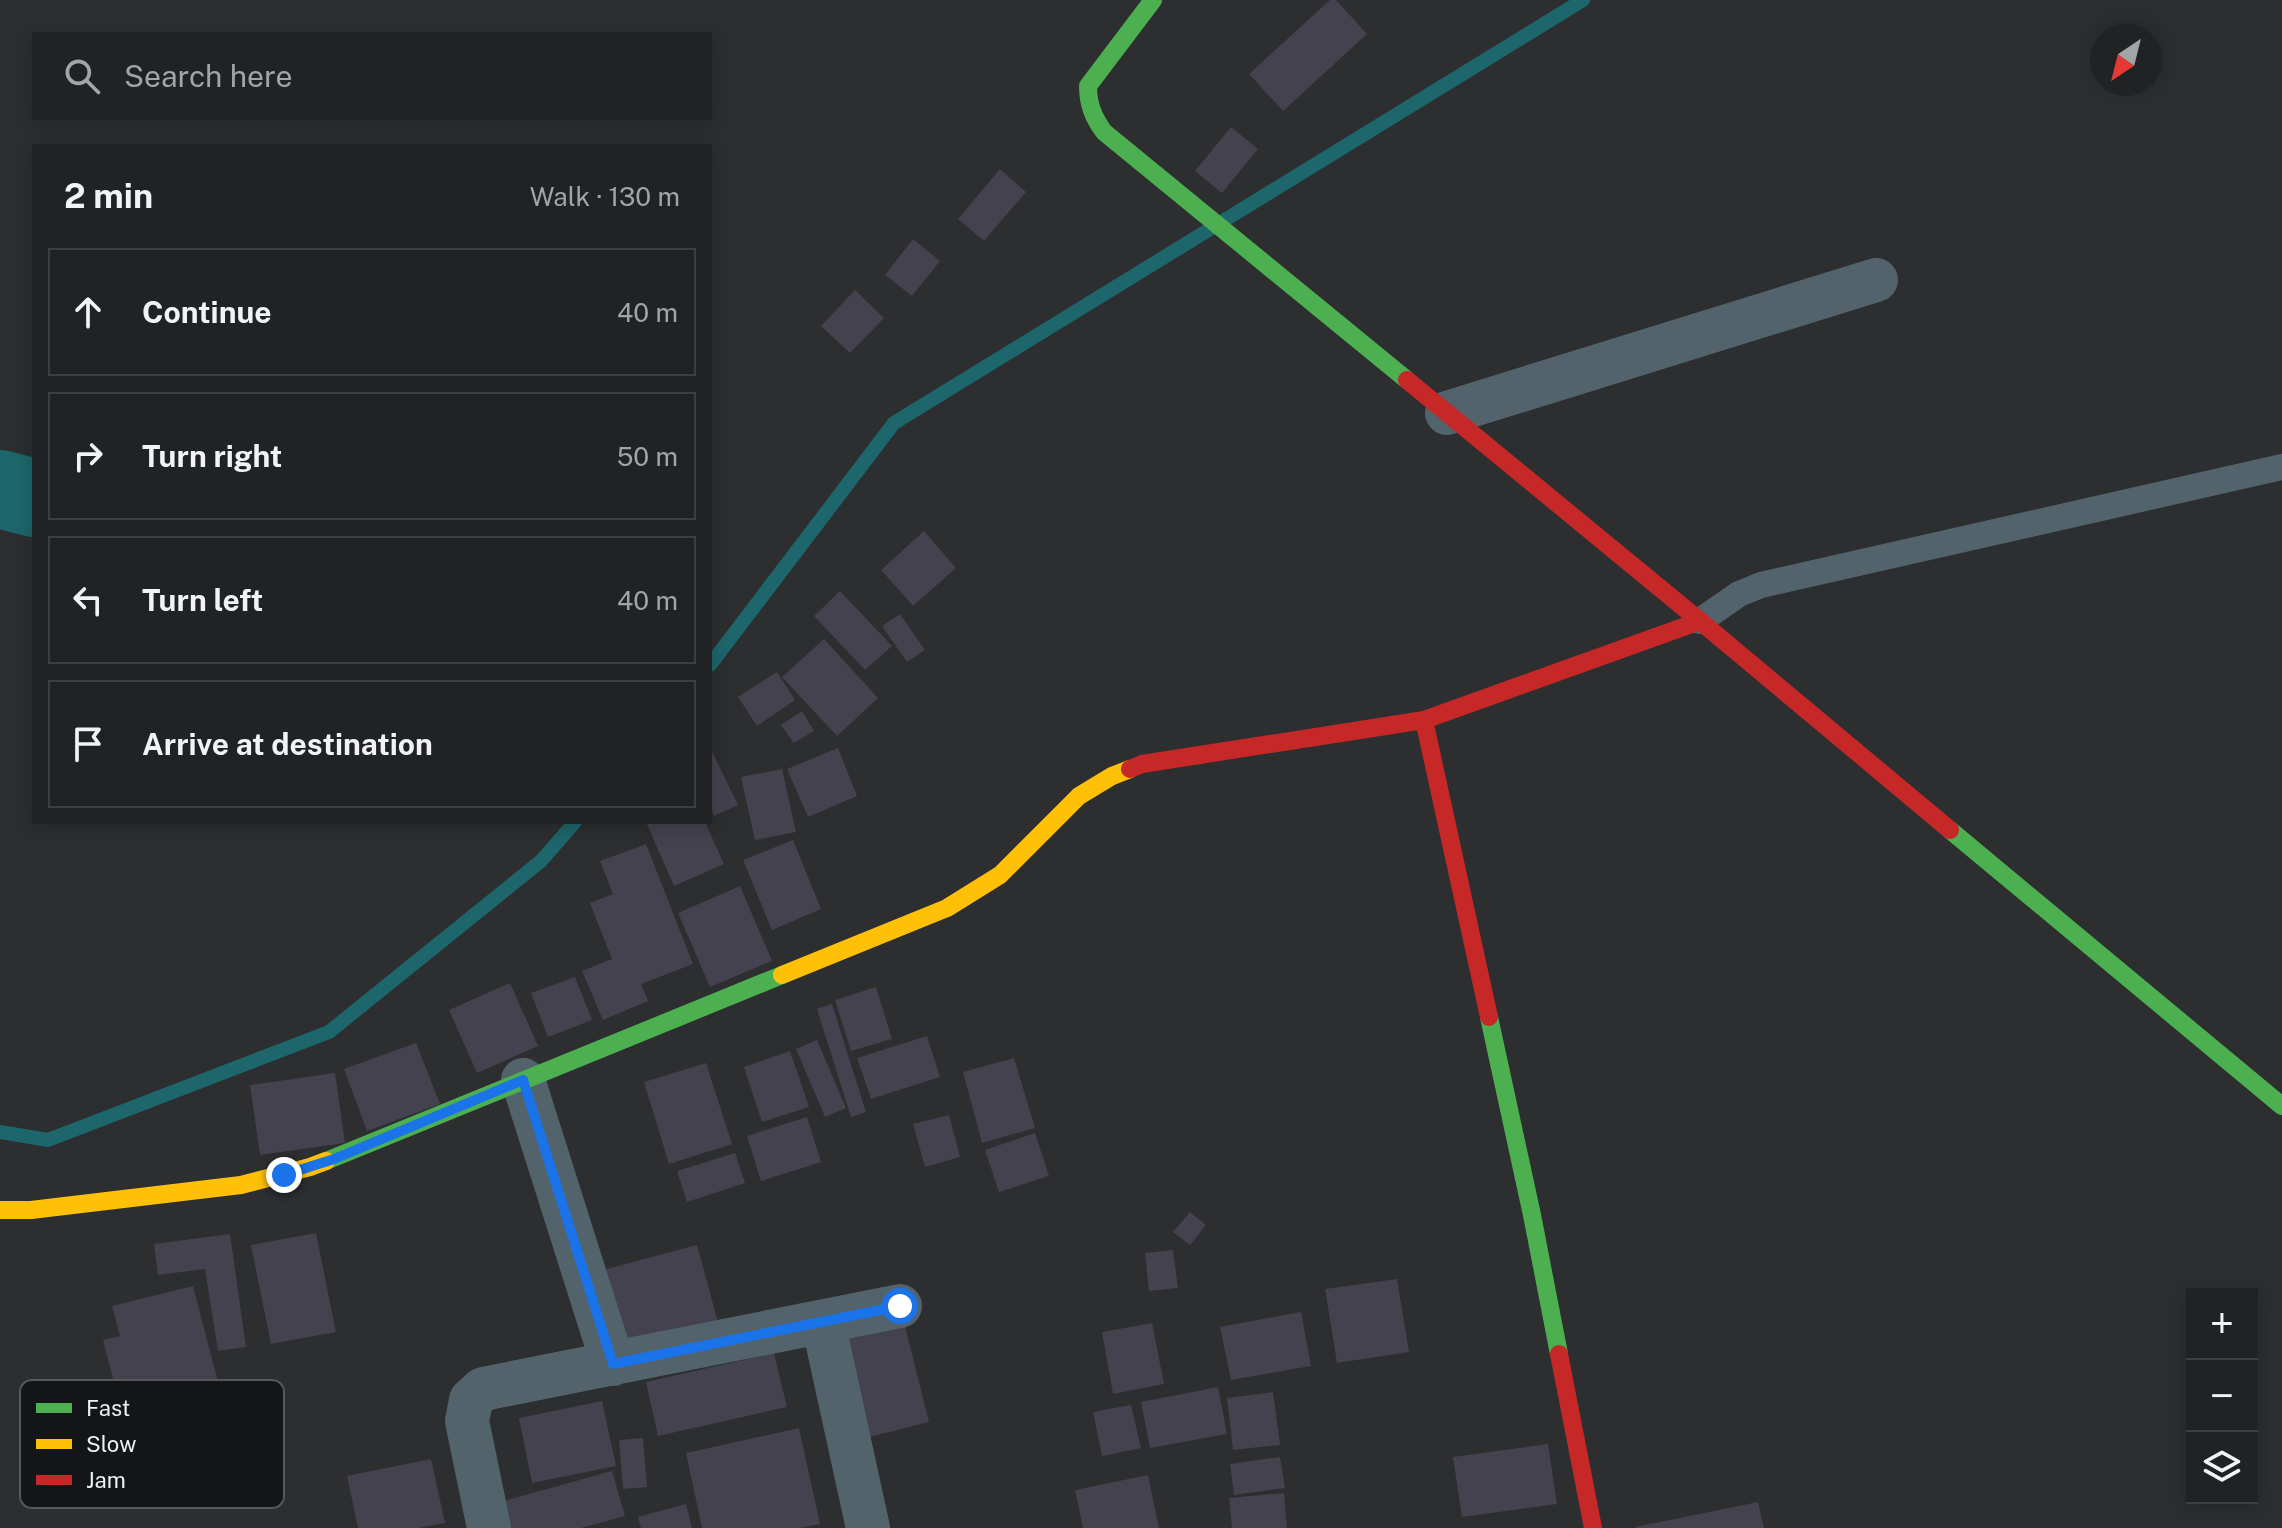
<!DOCTYPE html>
<html lang="en">
<head>
<meta charset="utf-8">
<style>
  body { margin:0; font-family:"Public Sans",sans-serif; background:#292a2c; color:#f1f3f6 }
  .controls { position:absolute; right:24px; bottom:24px; display:grid; overflow:hidden; border-radius:0px; box-shadow:0 4px 20px #0003 }
  .controls button { width:72px; height:72px; display:grid; place-items:center; padding:0; border:0; border-bottom:2px solid #3e3f41; background:#212224; color:#f1f3f6; font:40px sans-serif }
  .compass { position:absolute; left:2090px; top:24px; width:72px; height:72px; border-radius:50%; background:#212224; box-shadow:0 4px 20px #0003; rotate:215deg }
  .stop { position:absolute; width:24px; height:24px; margin:-18px; border:6px solid #1a73e8; border-radius:50%; background:#fff }
  .stop.end { background:#1a73e8; border-color:#fff; box-shadow:0 2px 8px #0008 }
  .list { margin:0; padding:0; list-style:none }
  h2 { display:flex; justify-content:space-between; align-items:center; height:104px; margin:0; padding:0 32px; font-size:34px }
  h2 small { font-size:26px; font-weight:400; color:#a2a4a6 }
  .list li { display:grid; grid-template-columns:52px 1fr auto; gap:24px; align-items:center; box-sizing:border-box; height:128px; margin:0 16px 16px; padding:0 16px; border:2px solid #3e3f41; border-radius:0px }
  .list b { display:block; font-size:30px; white-space:nowrap }
  .list em { font-size:26px; font-style:normal; color:#a2a4a6 }
  .icon { flex:none; width:44px; height:44px; fill:none; stroke:currentColor; stroke-width:2; stroke-linecap:round; stroke-linejoin:round }
  .map { position:relative; flex:none; width:2282px; height:1528px; overflow:hidden }
  .search { position:absolute; background:#212224; box-shadow:0 4px 20px #0003; left:32px; top:32px; width:680px; height:88px; display:flex; align-items:center; gap:20px; box-sizing:border-box; padding:0 28px; border-radius:0px; color:#a2a4a6; font-size:30px }
  .panel { position:absolute; background:#212224; box-shadow:0 4px 20px #0003; left:32px; top:144px; width:680px; height:680px; border-radius:0px }
  .map>svg:first-child { display:block }
  .lines { fill:none; stroke-linecap:round; stroke-linejoin:round }
  .stream { stroke:#1d666b; stroke-width:14 }
  .river { stroke:#1d666b; stroke-width:78 }
  .building { fill:#43424e }
  .lane { stroke:#52636b; stroke-width:26 }
  .street { stroke:#52636b; stroke-width:44 }
  .fast { stroke:#4caf50; stroke-width:18 }
  .slow { stroke:#ffc107; stroke-width:18 }
  .jam { stroke:#c62828; stroke-width:18 }
  .route { stroke:#1a73e8; stroke-width:10 }
  .key { fill:#141517; stroke:#555759; stroke-width:2 }
  .key-label { font-size:22px; fill:#edf0f3 }
</style>
</head>
<body>
<div class="map">
<svg width="2282" height="1528" viewBox="0 0 2282 1528">
  <rect width="100%" height="100%" fill="#2c2e30"/>
  <g class="lines">
    <path class="stream" d="M710,665L894,423L1583,0
      M0,1132L48,1140L329,1032L541,861L575,822"/>
    <path class="river" d="M0,489L34,498"/>
  </g>
  <path class="building" d="M1330,0H1336L1367,34L1283,111L1249,74Z
    M1231,127L1258,149L1222,193L1195,171Z
    M1000,169L1026,192L984,241L958,219Z
    M913,239L940,261L912,296L885,275Z
    M855,290L884,318L850,353L821,326Z
    M924,531L956,568L913,606L881,570Z
    M840,591L892,646L865,670L814,616Z
    M900,614L925,650L907,662L882,626Z
    M824,639L878,698L837,736L782,677Z
    M777,672L795,700L757,726L738,697Z
    M802,711L814,731L794,743L781,725Z
    M710,747L738,805L714,816L710,806Z
    M838,748L857,796L808,817L787,769Z
    M782,769L796,832L755,840L741,777Z
    M646,822H705L724,864L674,886Z
    M793,840L821,909L772,930L743,860Z
    M646,844L693,964L641,984L648,1001L603,1020L582,971L612,959L590,903L613,894L600,861Z
    M740,886L772,961L710,987L678,913Z
    M575,977L592,1020L548,1037L531,993Z
    M510,983L538,1046L477,1073L449,1010Z
    M876,987L892,1039L851,1051L835,1000Z
    M832,1004L866,1112L851,1117L817,1009Z
    M927,1036L940,1077L871,1099L857,1058Z
    M817,1040L846,1108L825,1117L796,1049Z
    M416,1043L440,1104L367,1131L344,1069Z
    M790,1051L809,1107L762,1122L744,1067Z
    M1014,1058L1035,1128L982,1143L963,1072Z
    M706,1063L732,1144L669,1164L644,1082Z
    M335,1073L345,1143L260,1155L250,1085Z
    M949,1115L960,1157L925,1167L913,1124Z
    M807,1117L821,1162L761,1181L747,1136Z
    M1035,1133L1049,1176L999,1192L985,1150Z
    M735,1153L745,1183L687,1202L677,1171Z
    M1190,1212L1206,1225L1190,1245L1173,1232Z
    M316,1233L336,1332L271,1344L251,1245Z
    M230,1234L246,1347L218,1351L205,1269L158,1275L154,1244Z
    M697,1245L718,1322L621,1349L599,1271Z
    M1173,1250L1178,1288L1149,1291L1145,1253Z
    M1397,1279L1409,1352L1337,1363L1325,1289Z
    M193,1286L222,1397L124,1422L103,1340L120,1336L112,1306Z
    M1301,1312L1311,1366L1231,1380L1220,1327Z
    M903,1318L929,1422L846,1443L820,1338Z
    M1152,1323L1164,1384L1113,1394L1102,1332Z
    M774,1353L787,1407L658,1436L646,1382Z
    M1218,1387L1227,1434L1150,1448L1141,1402Z
    M1273,1392L1280,1445L1233,1450L1227,1398Z
    M602,1401L616,1466L532,1483L519,1418Z
    M1131,1405L1141,1448L1102,1456L1093,1412Z
    M799,1428L820,1524L800,1528H702L686,1453Z
    M643,1438L647,1487L623,1489L619,1440Z
    M1548,1444L1557,1504L1462,1517L1453,1457Z
    M1280,1457L1285,1488L1234,1495L1230,1464Z
    M431,1459L445,1523L419,1528H358L347,1476Z
    M612,1471L625,1516L581,1528H495L489,1505Z
    M1148,1475L1159,1528H1083L1075,1490Z
    M1284,1493L1287,1528H1232L1229,1498Z
    M1758,1502L1764,1528H1636L1635,1527Z
    M686,1504L692,1528H641L638,1517Z"/>
  <g class="lines">
    <path class="lane" d="M1700,621L1739,594L1761,585L2282,467"/>
    <path class="street" d="M1447,413L1876,280
      M523,1080L613,1364
      M823,1322L868,1528
      M489,1528L467,1421L471,1400L483,1389L900,1306"/>
    <path class="fast" d="M1153,0L1088,86C1088,104 1093,117 1104,132L1407,380
      M1950,830L2282,1106
      M1489,1017L1532,1215L1559,1354
      M326,1161L782,975"/>
    <path class="slow" d="M782,975L947,908L1000,875L1079,796L1112,776L1130,769
      M0,1210H31L241,1185L310,1167L326,1161"/>
    <path class="jam" d="M1407,380L1700,621
      M1424,720L1700,621L1950,830
      M1130,769L1142,764L1424,720L1489,1017
      M1559,1354L1593,1528"/>
  </g>
  <g class="lines">
    <path class="route" d="M284,1175L334,1159L523,1080L613,1364L900,1306"/>
  </g>
  <rect x="20" y="1380" width="264" height="128" rx="12" class="key"/>
  <rect x="36" y="1403" width="36" height="10" fill="#4caf50"/>
  <rect x="36" y="1439" width="36" height="10" fill="#ffc107"/>
  <rect x="36" y="1475" width="36" height="10" fill="#c62828"/>
  <g class="key-label">
    <text x="86" y="1416">Fast</text>
    <text x="86" y="1452">Slow</text>
    <text x="86" y="1488">Jam</text>
  </g>
</svg>
<div class="controls">
<button>+</button>
<button>−</button>
<button><svg class="icon" aria-label="layers" viewBox="0 0 24 24"><path d="M12 4l9 5-9 5-9-5zM3 14l9 5 9-5"/></svg></button>
</div>
<svg class="compass" viewBox="-18 -18 36 36"><path d="M0-13l5 13h-10z" fill="#e53935"/><path d="M0 13l5-13h-10z" fill="#a2a4a6"/></svg>
<div class="stop" style="left:900px;top:1306px"></div>
<div class="stop end" style="left:284px;top:1175px"></div>
<div class="search"><svg class="icon" aria-label="search" viewBox="0 0 24 24"><circle cx="10" cy="10" r="6"/><path d="M15 15l6 6"/></svg>Search here</div>
<section class="panel">
<h2>2 min<small>Walk · 130 m</small></h2>
<ul class="list">
<li><svg class="icon" aria-label="ahead" viewBox="0 0 24 24"><path d="M12 20V5M6 11l6-6 6 6"/></svg><div><b>Continue</b></div><em>40 m</em></li>
<li><svg class="icon" aria-label="right" viewBox="0 0 24 24"><path d="M7 20v-9h11M14 6l5 5-5 5"/></svg><div><b>Turn right</b></div><em>50 m</em></li>
<li><svg class="icon" aria-label="left" viewBox="0 0 24 24"><path d="M17 20v-9H6M10 6l-5 5 5 5"/></svg><div><b>Turn left</b></div><em>40 m</em></li>
<li><svg class="icon" aria-label="arrive" viewBox="0 0 24 24"><path d="M6 21V4h12l-3 4 3 4H6"/></svg><div><b>Arrive at destination</b></div></li>
</ul>
</section>
</div>
</body>
</html>
